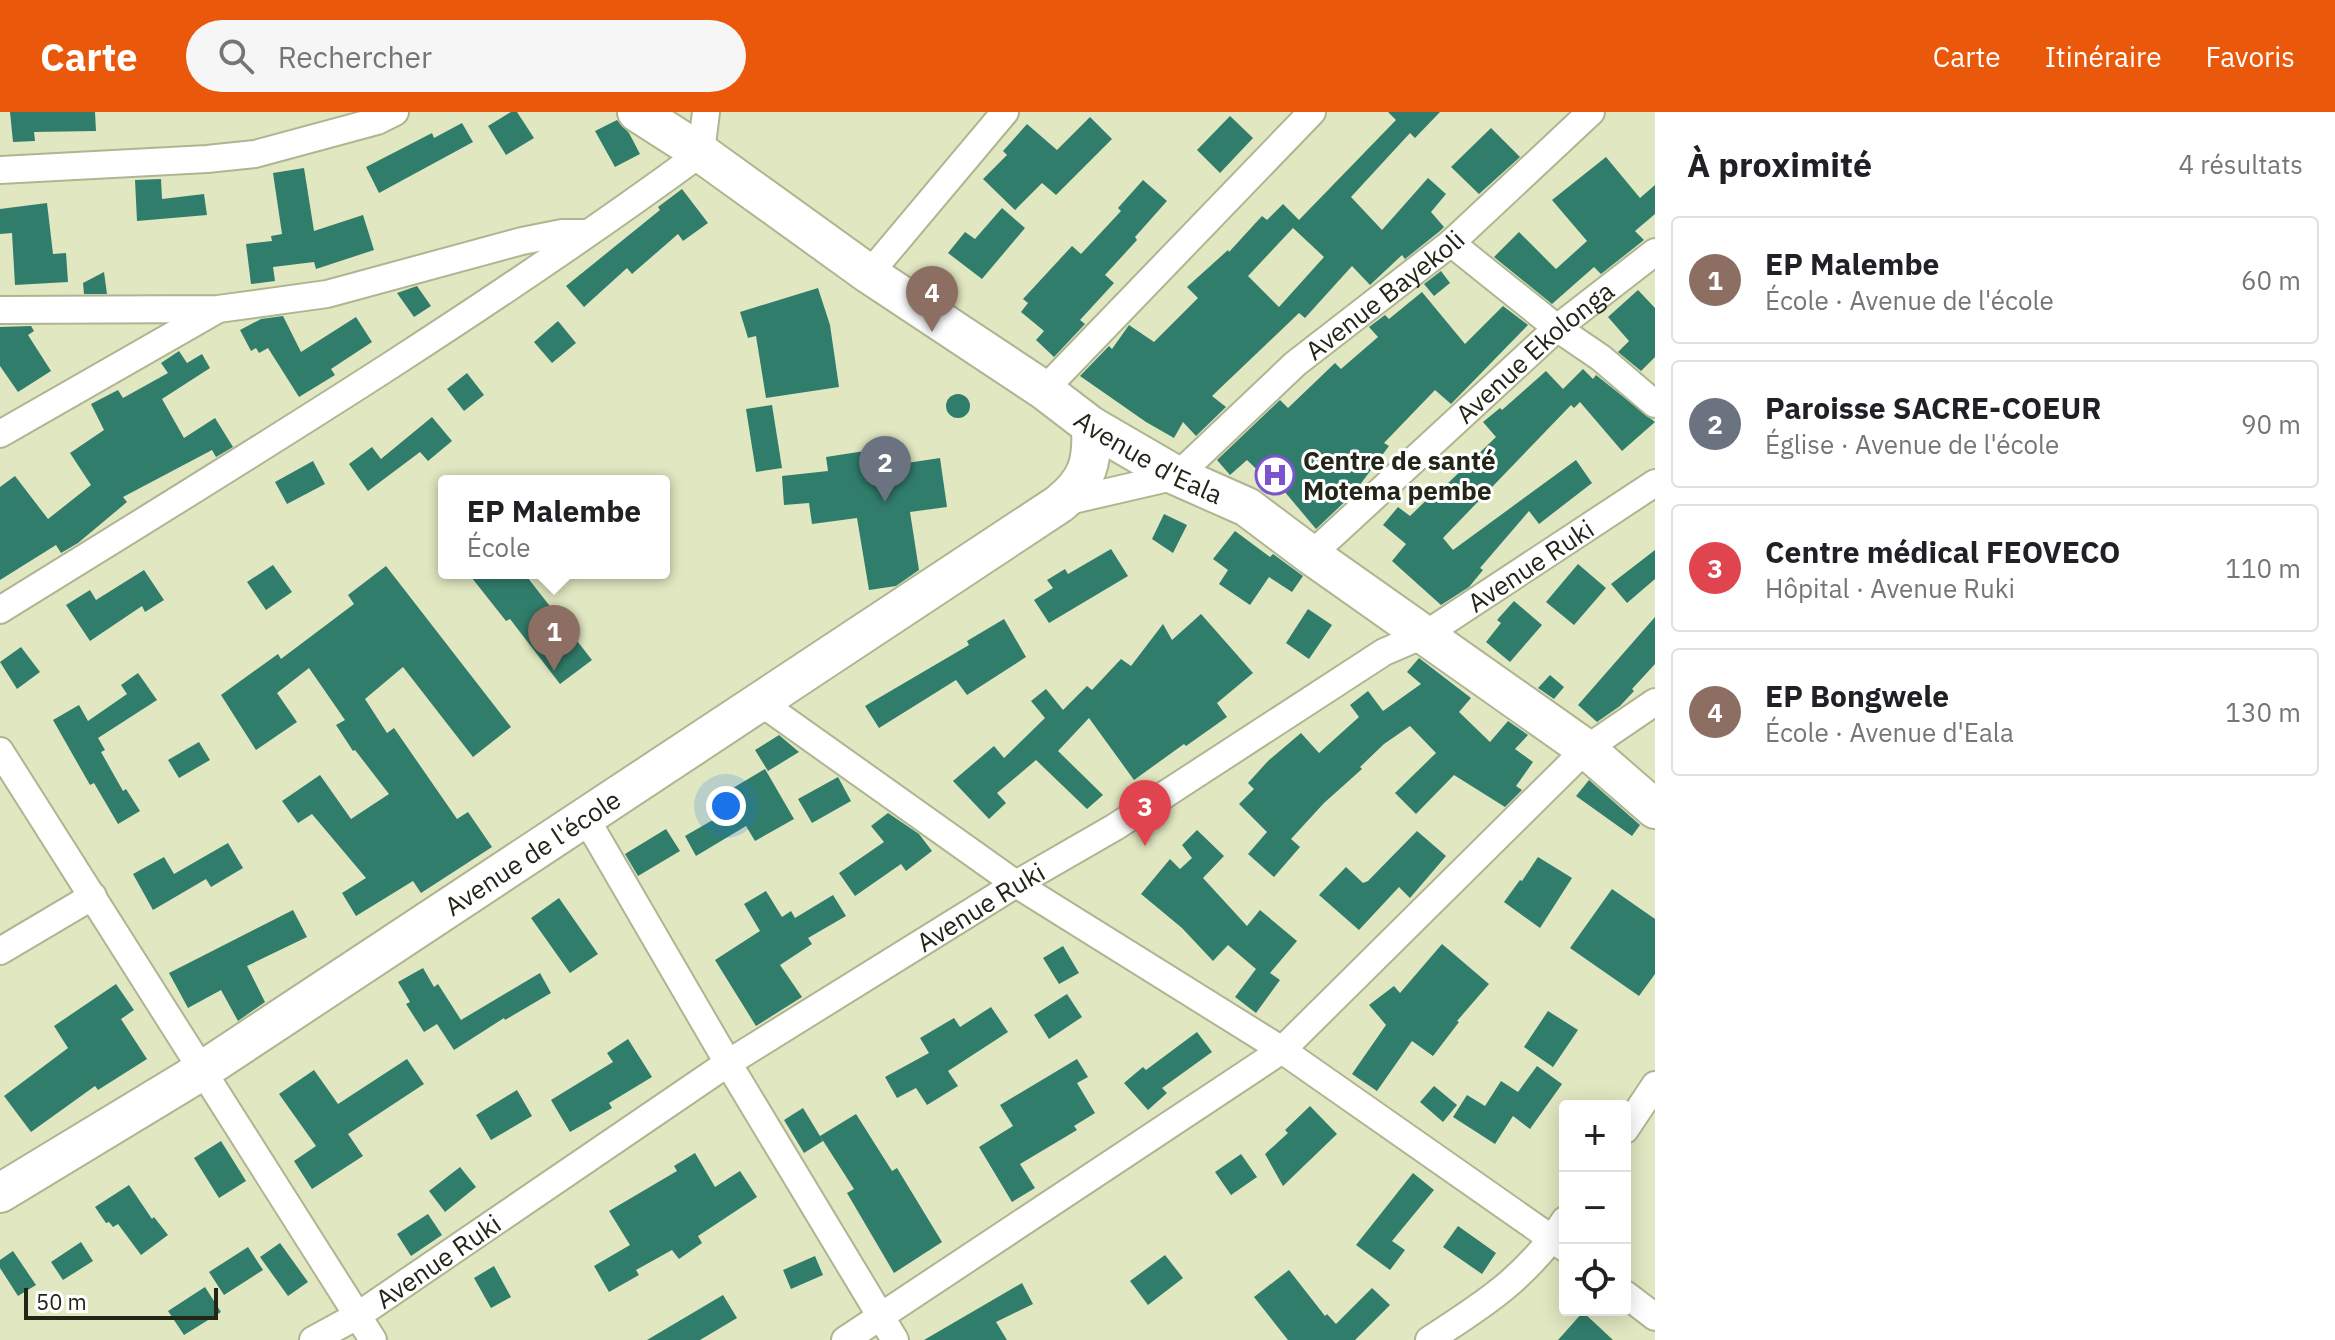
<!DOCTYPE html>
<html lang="fr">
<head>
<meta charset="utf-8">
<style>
  body { margin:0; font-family:"IBM Plex Sans",sans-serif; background:#f6f6f6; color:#202124 }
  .controls { position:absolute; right:24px; bottom:24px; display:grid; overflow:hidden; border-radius:8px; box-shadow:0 4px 20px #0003 }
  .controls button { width:72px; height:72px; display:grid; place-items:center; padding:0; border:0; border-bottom:2px solid #e0e0e0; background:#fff; color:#202124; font:40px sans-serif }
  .scale { position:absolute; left:24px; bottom:20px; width:194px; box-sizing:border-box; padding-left:8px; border:4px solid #232517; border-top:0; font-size:22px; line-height:28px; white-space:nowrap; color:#232517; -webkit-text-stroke:6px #fff; paint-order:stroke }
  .you { position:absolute; left:726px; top:694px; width:28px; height:28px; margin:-20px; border:6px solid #fff; border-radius:50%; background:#1a73e8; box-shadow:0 0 0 12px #1a73e833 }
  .badge { display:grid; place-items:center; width:52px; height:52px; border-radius:50%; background:#ea580c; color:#fff; font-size:26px; font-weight:700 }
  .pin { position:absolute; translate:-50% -66px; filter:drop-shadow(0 2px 4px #0008) }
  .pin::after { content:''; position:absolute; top:42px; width:28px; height:24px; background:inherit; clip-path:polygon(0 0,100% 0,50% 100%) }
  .popup { position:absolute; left:438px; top:363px; width:232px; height:104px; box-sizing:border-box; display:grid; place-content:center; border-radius:8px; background:#fff; filter:drop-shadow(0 2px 6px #0005); font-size:26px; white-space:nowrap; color:#757577 }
  .popup b { font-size:30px; color:#202124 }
  .popup::after { content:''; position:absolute; left:50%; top:100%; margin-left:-16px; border:16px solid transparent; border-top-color:#fff }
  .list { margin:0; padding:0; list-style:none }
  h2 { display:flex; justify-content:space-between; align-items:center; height:104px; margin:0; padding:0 32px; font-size:34px }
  h2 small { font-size:26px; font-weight:400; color:#757577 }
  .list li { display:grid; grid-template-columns:52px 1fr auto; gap:24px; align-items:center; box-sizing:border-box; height:128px; margin:0 16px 16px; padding:0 16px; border:2px solid #e0e0e0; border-radius:8px }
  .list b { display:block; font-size:30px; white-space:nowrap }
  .list p { margin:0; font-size:26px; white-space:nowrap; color:#757577 }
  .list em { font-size:26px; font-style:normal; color:#757577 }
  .icon { flex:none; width:44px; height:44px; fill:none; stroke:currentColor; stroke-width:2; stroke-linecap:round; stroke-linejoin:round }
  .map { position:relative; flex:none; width:1655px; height:1228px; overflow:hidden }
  header { display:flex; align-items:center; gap:48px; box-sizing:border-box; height:112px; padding:0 40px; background:#ea580c; color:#fff }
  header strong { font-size:38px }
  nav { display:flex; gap:44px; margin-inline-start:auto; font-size:28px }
  .search { width:560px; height:72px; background:#f6f6f6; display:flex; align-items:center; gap:20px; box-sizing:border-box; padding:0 28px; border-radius:44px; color:#757577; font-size:30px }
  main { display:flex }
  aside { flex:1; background:#fff }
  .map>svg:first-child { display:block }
  .building { fill:#317d6b; fill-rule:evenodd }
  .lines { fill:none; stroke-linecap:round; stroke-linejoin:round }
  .street-casing { stroke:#afb590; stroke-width:30 }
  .secondary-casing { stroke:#afb590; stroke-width:42 }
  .street { stroke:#fff; stroke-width:26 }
  .secondary { stroke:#fff; stroke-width:38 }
  .labels { text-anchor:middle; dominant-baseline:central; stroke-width:6; stroke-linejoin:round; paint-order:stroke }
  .street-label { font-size:26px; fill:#232517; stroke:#fff }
  .poi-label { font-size:26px; font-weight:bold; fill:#232517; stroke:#fff; text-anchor:start }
</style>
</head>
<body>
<header>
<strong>Carte</strong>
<div class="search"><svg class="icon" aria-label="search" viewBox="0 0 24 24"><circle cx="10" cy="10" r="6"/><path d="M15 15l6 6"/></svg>Rechercher</div>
<nav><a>Carte</a><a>Itinéraire</a><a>Favoris</a></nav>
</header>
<main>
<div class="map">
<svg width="1655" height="1228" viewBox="0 0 1655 1228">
  <rect width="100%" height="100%" fill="#e1e7c1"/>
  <path class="building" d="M10,0H95L96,19L34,20L35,29L13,30Z
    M511,0H517L534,26L506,43L488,14Z
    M1388,0H1440L1415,26L1410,21L1351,85L1382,118L1428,66L1446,82L1431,100L1444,115L1440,119L1405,147L1402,143L1370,173L1352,154L1305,206L1299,201L1212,284L1226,295L1196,324L1183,310L1174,326L1146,310L1080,264L1109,234L1112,237L1129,213L1154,230L1198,186L1187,175L1228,138L1229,140L1262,104L1267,108L1283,92L1299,108L1396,8ZM1293,116L1324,145L1279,195L1248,164Z
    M1230,4L1253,26L1220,61L1197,38Z
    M1090,5L1112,27L1056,83L1042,71L1015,98L983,67L1007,43L1003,39L1027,12L1057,38Z
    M617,8L629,21L640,42L615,55L595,19Z
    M462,11L473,30L379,81L366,55L432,21L434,26Z
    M1491,16L1520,45L1479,82L1451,55Z
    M1606,45L1640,86L1655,73V102L1635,119L1644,128L1601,162L1594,155L1552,192L1494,145L1519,120L1556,157L1587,129L1552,88Z
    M304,56L314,119L363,103L374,138L316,157L314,150L273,155L275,169L251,172L246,132L272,129L271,124L282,122L273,61Z
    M161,67L162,87L204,82L207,103L137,109L135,68Z
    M1143,68L1167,89L1135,125L1137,128L1105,163L1114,171L1080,208L1085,212L1054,245L1036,228L1044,219L1021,200L1028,191L1023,187L1072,134L1081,142L1121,99L1118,96Z
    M682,77L708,111L683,129L678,122L632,162L627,156L584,195L566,174L660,98L658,95Z
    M47,91L53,142L66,141L68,170L15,173L12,121L0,122V97Z
    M1002,96L1025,116L982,167L948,141L965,120L975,127Z
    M1441,159L1450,171L1434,184L1424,172Z
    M104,160L107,182H84L83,171Z
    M417,174L431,194L414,205L397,181Z
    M818,176L830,213L839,275L766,286L756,224L748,226L740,200Z
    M1638,178L1655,196V245L1641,259L1618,240L1629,229L1608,205Z
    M1422,180L1465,232L1503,194L1528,213L1451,292L1435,278L1384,331L1389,334L1353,382L1316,417L1279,373L1276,376L1247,348L1230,363L1217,348L1280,288L1288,296L1335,251L1341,257L1378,225L1369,215L1385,203L1389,207Z
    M283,204L301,240L356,205L372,230L331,257L335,263L299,285L268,236L259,241L256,236L251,239L240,218L261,207Z
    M558,209L576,231L552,251L534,230Z
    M31,214L34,219L28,223L51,259L18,280L0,254V215Z
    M179,239L187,251L202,242L210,256L162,287L184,326L215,306L233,335L216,345L212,338L123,385L127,390L78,431L61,441L56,433L0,468V375L15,364L48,407L91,373L70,341L104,318L91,292L118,278L123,286L168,261L161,251Z
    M1583,257L1593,267L1596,263L1655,310L1622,339L1580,290L1574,296L1571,293L1443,426L1453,438L1576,348L1592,371L1539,412L1529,399L1480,456L1483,458L1469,475L1441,493L1392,449L1406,432L1383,413L1398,395L1410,404L1444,371L1446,373L1496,325L1483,310L1500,296L1502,298L1546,259L1563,277Z
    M467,261L484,283L464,299L447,277Z
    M946 294a12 12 0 1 1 24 0a12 12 0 1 1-24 0Z
    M772,293L782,356L756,360L746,297Z
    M432,305L452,329L428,349L420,340L368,379L349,352L372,335L381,347Z
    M871,338L872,343L898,339L900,352L940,346L947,395L910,400L919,458L896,474L869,478L857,406L812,412L809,391L784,393L782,364L828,359L826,345Z
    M313,349L325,372L287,392L275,370Z
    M1164,402L1187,413L1173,441L1152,427Z
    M1235,419L1270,445L1273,442L1303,464L1292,480L1269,465L1250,493L1219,472L1228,458L1213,447Z
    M1111,437L1128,464L1049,511L1034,488L1053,476L1047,468L1065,457L1068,462Z
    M1655,438V467L1627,491L1611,472Z
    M1578,452L1606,476L1574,513L1546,490Z
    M273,453L292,480L266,498L247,470Z
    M386,454L511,615L473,645L403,555L365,587L387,621L394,616L457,707L468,700L492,735L421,781L413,769L356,804L342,781L366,766L312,702L298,711L282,689L320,663L351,707L389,682L355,638L353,639L336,613L345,608L309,556L277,581L297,610L256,638L221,583L278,542L281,547L354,492L348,483Z
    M144,458L164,488L145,500L142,494L90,529L66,493L90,478L96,488Z
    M468,461H524L592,548L560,572L510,507L506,509Z
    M1514,489L1542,513L1510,550L1486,530L1501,511L1497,508Z
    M1308,497L1332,513L1309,547L1286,531Z
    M1201,502L1253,561L1217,591L1227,605L1186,634L1184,632L1134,668L1089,606L1058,639L1103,683L1087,697L1036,648L997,681L1006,691L989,707L953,669L994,634L1004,646L1045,606L1031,589L1046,577L1063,598L1087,574L1092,578L1121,547L1131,554L1163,512L1172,528Z
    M1655,505V552L1632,577L1634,579L1620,594L1597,610L1578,593Z
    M1004,507L1026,545L967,583L956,568L879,616L865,594L969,533L967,529Z
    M21,535L40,560L17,577L0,550Z
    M1419,546L1471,586L1459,600L1490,630L1508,609L1528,623L1515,637L1533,650L1516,674L1522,678L1505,695L1454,663L1416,702L1395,681L1436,641L1410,614L1384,632L1360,655L1362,657L1324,691L1291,727L1300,735L1274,765L1248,742L1267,720L1239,692L1254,677L1248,671L1268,649L1301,621L1319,641L1359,605L1350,593L1368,579L1383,599L1421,572L1407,560Z
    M138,561L157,588L98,626L105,638L101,640L123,679L126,677L140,699L118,712L94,671L90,673L53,608L79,593L88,609L127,582L121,573Z
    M1550,563L1564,575L1554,587L1538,576Z
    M779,623L799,640L768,659L755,638Z
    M199,630L210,648L179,666L168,648Z
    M765,657L794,707L755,729L746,714L696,744L685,724L737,694L728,679Z
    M838,665L851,689L812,711L798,687Z
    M1589,668L1640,713L1632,724L1576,684Z
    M888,701L919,722L932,739L906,759L901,752L855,784L839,761L884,730L871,714Z
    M666,717L680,739L638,764L625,742Z
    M1197,718L1224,744L1203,766L1247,814L1260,798L1297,829L1270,861L1280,868L1256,901L1235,885L1256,857L1228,833L1213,849L1182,816L1141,782L1170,747L1180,757L1192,746L1182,733Z
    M1417,719L1446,744L1410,786L1399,775L1359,818L1319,783L1346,755L1363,771L1368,769Z
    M228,731L243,756L211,775L206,767L153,798L133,762L164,745L174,762Z
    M1538,745L1572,766L1540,816L1504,790L1520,768L1522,769Z
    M1612,777L1655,807V862L1639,884L1570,836Z
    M766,779L782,805L791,799L795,806L833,783L846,804L808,826L812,832L780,853L802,885L756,914L715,848L760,819L744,792Z
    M559,786L598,842L570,861L531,806Z
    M293,798L307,825L247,854L265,890L238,909L221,878L188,896L169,861Z
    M1442,832L1489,872L1457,909L1459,910L1433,944L1412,929L1377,979L1352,962L1386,913L1369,893L1394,874L1400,881Z
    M1063,834L1079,861L1059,872L1043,846Z
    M423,856L434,875L438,872L461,908L540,861L551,881L505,908L504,906L454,938L437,912L424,920L406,892L410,890L398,870Z
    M116,872L134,898L121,907L147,947L98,978L95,974L31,1020L4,984L68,936L54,914Z
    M1067,882L1082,905L1049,927L1034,903Z
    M991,895L1008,920L948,959L958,974L927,993L916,976L897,986L885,965L929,941L920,926L954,906L960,915Z
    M1548,899L1578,918L1553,955L1524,935Z
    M1197,920L1212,940L1162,976L1167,981L1148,998L1124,971L1143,955L1146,958Z
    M628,927L652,965L609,991L612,996L570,1020L551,988L613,950L607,941Z
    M407,947L424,972L348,1022L363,1044L312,1077L294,1049L316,1034L279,982L314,958L338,992Z
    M1077,947L1088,965L1077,971L1095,1001L1074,1014L1077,1018L1020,1052L1035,1076L1012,1090L979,1035L1013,1014L1000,993Z
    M1537,954L1562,972L1530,1017L1513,1004L1495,1032L1453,1005L1467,983L1485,994L1501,969L1518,980Z
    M1434,974L1457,993L1443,1010L1420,990Z
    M517,978L532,1004L491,1028L476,1003Z
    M1310,994L1337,1022L1283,1074L1265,1042L1288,1021L1285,1018Z
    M803,996L823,1029L804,1041L784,1008Z
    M856,1002L892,1059L897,1056L942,1130L894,1161L847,1081L854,1077L820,1024Z
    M221,1029L246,1069L219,1086L194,1046Z
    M695,1041L715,1075L740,1059L757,1085L698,1124L702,1131L679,1147L672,1138L636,1158L639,1163L609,1180L594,1154L630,1133L609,1099L677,1059L674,1054Z
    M1241,1042L1257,1065L1231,1083L1215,1060Z
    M460,1055L476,1075L445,1100L429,1079Z
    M1413,1061L1434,1078L1392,1129L1405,1138L1390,1158L1356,1133Z
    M129,1073L152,1107L154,1105L168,1123L141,1143L118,1112L113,1115L109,1110L106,1111L95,1095Z
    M428,1102L442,1123L411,1144L397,1122Z
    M1458,1114L1496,1141L1482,1162L1443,1135Z
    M81,1130L93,1149L63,1168L51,1150Z
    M280,1131L308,1170L288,1184L260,1145Z
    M248,1135L263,1158L224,1183L209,1160Z
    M13,1139L36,1173L18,1184L0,1156V1148Z
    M1165,1143L1183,1166L1148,1193L1130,1169Z
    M815,1144L823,1163L791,1177L783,1158Z
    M494,1154L511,1185L491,1196L474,1166Z
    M1289,1158L1325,1204L1327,1202L1336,1212L1372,1176L1390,1193L1355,1228H1288L1254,1185Z
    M1022,1171L1033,1192L996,1210L1007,1228H924Z
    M205,1175L221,1200L184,1223L168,1199Z
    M723,1183L737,1206L700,1228H647Z
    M1583,1200L1613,1228H1558Z"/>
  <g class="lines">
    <g class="street-casing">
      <g id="street">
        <path d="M0,58L207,47L255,42L377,9L395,0"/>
        <path d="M1451,131L1557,216L1601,246L1655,292"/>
        <path d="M869,162L1005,0"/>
        <path d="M0,198L218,197L327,182L522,129L562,121H587"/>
        <path d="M1044,278L1312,0"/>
        <path d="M0,322L215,199"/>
        <path id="s1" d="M1060,391L1177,364L1295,252L1451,131L1591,0"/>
        <path id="s2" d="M1311,443L1557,216L1655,140"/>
        <path d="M0,498C237,351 476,206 701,41L706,0"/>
        <path d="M760,590L1016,772L1282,938L1565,1136"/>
        <path d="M0,639L373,1228"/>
        <path d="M585,705L728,951L895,1228"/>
        <path d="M0,839L93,784"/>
        <path d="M1625,1018L1655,973"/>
        <path d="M1625,1182L1655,1205"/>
        <path id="s3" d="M313,1228L357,1204L728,951L1016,772L1115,715L1384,540L1426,522L1655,371"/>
        <path d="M845,1228L1282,938L1586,637L1655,590"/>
        <path d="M1429,1228C1485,1192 1527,1165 1565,1108"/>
      </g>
    </g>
    <g class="secondary-casing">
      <g id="secondary">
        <path id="s4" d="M637,0L701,41L869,162L1044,278L1091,314L1177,364L1247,395L1311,443L1586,637L1655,697"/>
        <path id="s5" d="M0,1081L203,958L1059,392C1088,369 1093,350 1091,314"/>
      </g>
    </g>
    <use href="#street" class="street"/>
    <use href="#secondary" class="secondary"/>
  </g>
  <defs>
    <g id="hospital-ring" transform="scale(2)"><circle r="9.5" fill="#fff" stroke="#7c55ce" stroke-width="1.5"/><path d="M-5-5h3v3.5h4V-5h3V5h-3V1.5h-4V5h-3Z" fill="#7c55ce"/></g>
  </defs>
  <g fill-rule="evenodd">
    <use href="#hospital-ring" x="1275" y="363"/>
  </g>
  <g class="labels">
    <g class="street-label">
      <text stroke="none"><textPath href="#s1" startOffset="396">Avenue Bayekoli</textPath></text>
      <text stroke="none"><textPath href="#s2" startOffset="302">Avenue Ekolonga</textPath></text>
      <text stroke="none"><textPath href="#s4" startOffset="618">Avenue d'Eala</textPath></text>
      <text stroke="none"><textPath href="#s3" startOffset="1444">Avenue Ruki</textPath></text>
      <text stroke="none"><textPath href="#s5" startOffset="632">Avenue de l'école</textPath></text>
      <text stroke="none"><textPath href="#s3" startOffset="796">Avenue Ruki</textPath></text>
      <text stroke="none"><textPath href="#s3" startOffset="148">Avenue Ruki</textPath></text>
    </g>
    <g class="poi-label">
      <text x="1303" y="348">Centre de santé<tspan x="1303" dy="30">Motema pembe</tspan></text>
    </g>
  </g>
</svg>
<div class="controls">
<button>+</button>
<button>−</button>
<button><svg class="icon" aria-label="locate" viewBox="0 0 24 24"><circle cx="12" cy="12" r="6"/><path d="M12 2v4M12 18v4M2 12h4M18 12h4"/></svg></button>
</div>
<div class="scale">50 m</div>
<div class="you"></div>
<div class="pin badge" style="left:554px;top:559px;background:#8d6e63">1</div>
<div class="popup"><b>EP Malembe</b>École</div>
<div class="pin badge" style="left:885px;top:390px;background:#6b7280">2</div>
<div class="pin badge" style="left:1145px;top:734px;background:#e0444e">3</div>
<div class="pin badge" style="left:932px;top:220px;background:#8d6e63">4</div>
</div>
<aside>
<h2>À proximité<small>4 résultats</small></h2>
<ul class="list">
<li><span class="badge" style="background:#8d6e63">1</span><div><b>EP Malembe</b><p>École · Avenue de l'école</p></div><em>60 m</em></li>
<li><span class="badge" style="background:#6b7280">2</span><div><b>Paroisse SACRE-COEUR</b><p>Église · Avenue de l'école</p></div><em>90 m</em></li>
<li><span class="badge" style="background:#e0444e">3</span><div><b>Centre médical FEOVECO</b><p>Hôpital · Avenue Ruki</p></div><em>110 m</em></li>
<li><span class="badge" style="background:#8d6e63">4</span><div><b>EP Bongwele</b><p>École · Avenue d'Eala</p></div><em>130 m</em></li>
</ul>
</aside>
</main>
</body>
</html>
